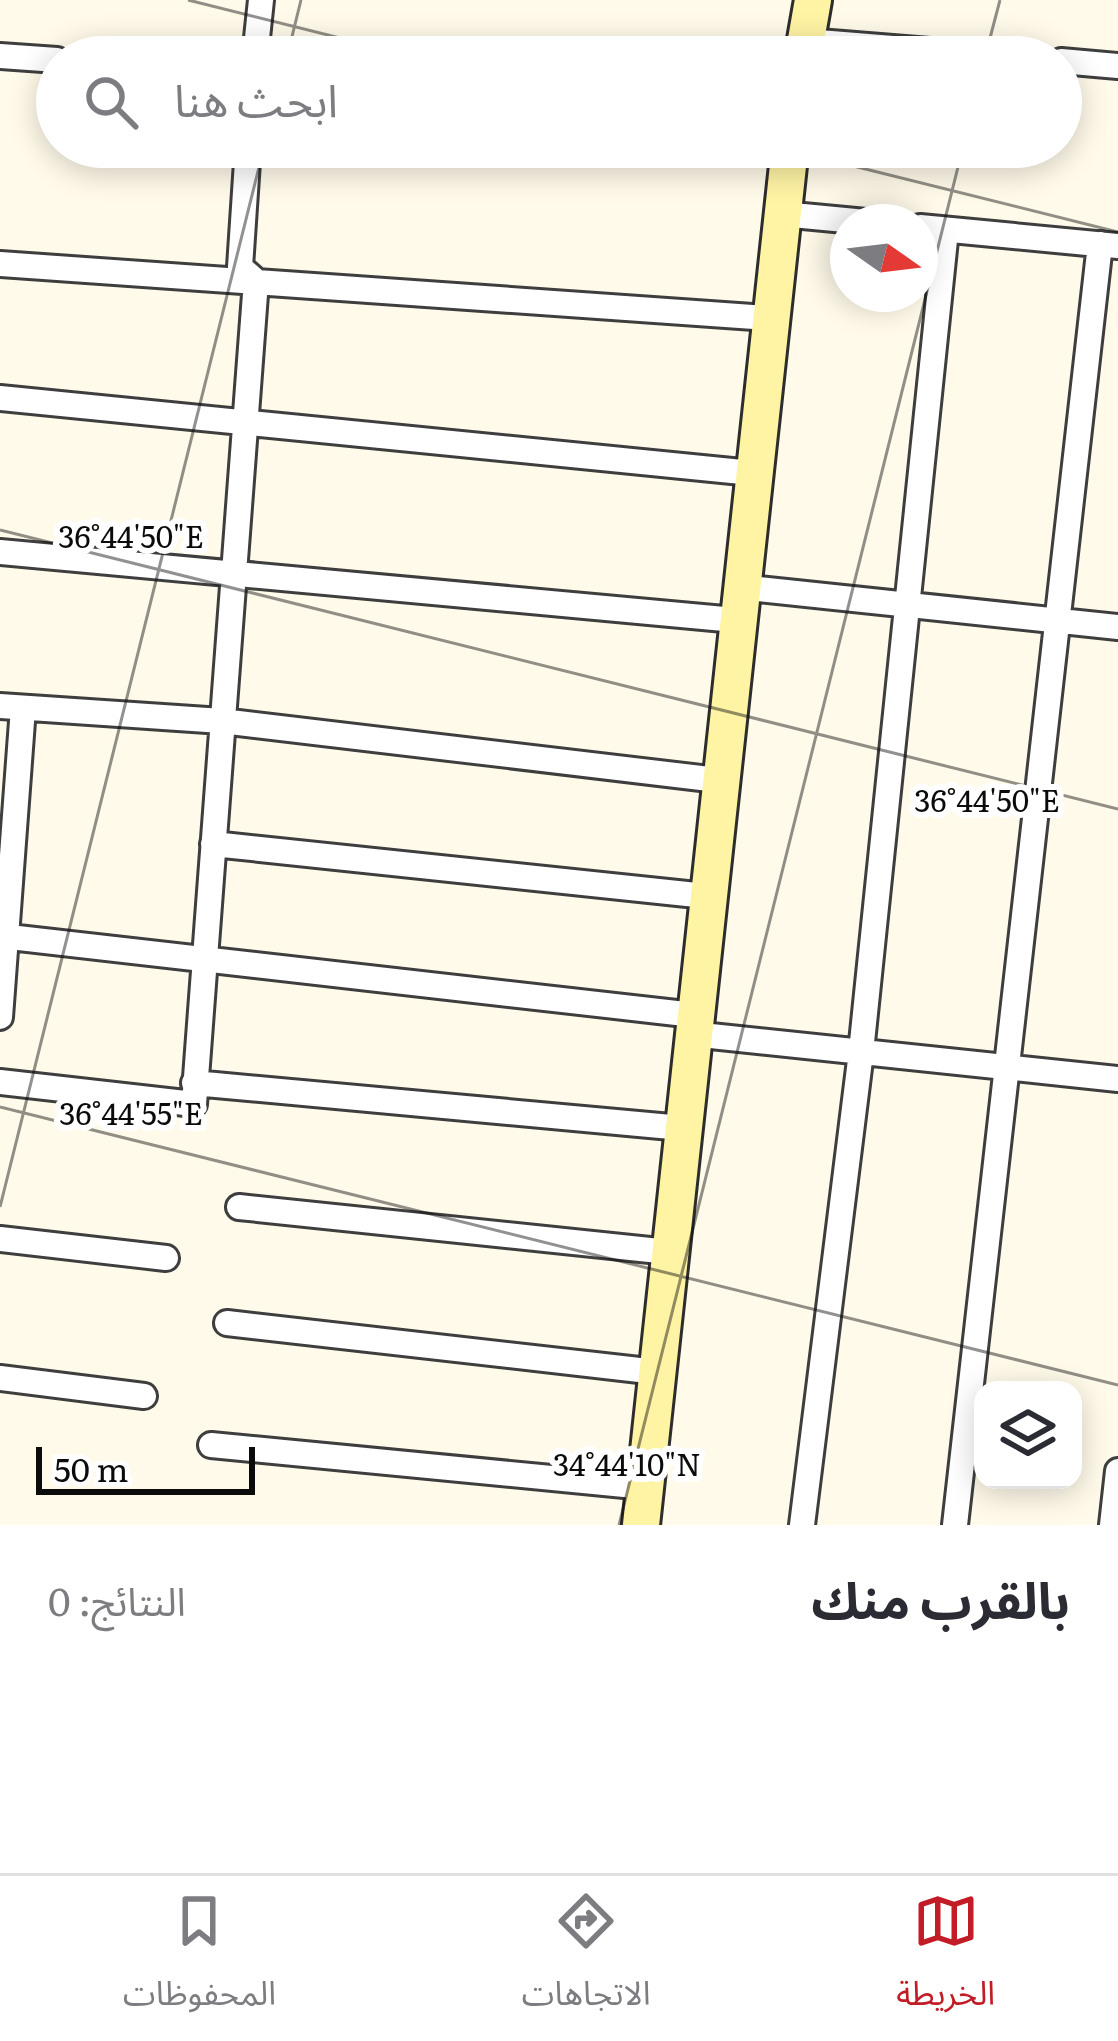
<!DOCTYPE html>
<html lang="ar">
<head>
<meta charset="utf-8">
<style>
  body { margin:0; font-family:Literata,"Noto Sans Arabic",serif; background:#f7f7f7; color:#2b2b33; direction:rtl }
  .controls { position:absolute; right:36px; bottom:36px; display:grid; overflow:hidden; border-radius:24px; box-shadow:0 6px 30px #0003 }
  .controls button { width:108px; height:108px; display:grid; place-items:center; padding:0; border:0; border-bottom:3px solid #e1e1e2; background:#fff; color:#2b2b33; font:60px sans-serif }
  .compass { position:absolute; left:830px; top:204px; width:108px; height:108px; border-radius:50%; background:#fff; box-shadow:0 6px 30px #0003; rotate:104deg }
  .scale { position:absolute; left:36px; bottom:30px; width:219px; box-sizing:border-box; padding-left:12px; border:6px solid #0b0b0b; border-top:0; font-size:33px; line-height:42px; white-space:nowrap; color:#0b0b0b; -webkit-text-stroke:9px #fff; paint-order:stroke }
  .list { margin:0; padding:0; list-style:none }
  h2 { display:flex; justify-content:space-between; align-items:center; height:156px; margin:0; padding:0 48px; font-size:51px }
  h2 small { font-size:39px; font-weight:400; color:#7c7c81 }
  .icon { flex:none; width:66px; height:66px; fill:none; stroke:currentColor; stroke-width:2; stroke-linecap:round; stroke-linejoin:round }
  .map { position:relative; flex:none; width:1118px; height:1525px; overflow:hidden; direction:ltr }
  .search { position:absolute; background:#fff; box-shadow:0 6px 30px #0003; left:36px; right:36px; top:36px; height:132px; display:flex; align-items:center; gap:30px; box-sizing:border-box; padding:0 42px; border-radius:66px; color:#7c7c81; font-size:45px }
  .sheet { height:348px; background:#fff }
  nav { display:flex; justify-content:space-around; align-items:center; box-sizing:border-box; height:168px; border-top:3px solid #e1e1e2; background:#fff; font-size:33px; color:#7c7c81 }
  nav a { display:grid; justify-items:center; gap:6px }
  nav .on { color:#c21c26 }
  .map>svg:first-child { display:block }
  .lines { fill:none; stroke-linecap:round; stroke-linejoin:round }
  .street-casing { stroke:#3e3e3e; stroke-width:30 }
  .secondary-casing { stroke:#2d2d2d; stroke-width:42 }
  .street { stroke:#fff; stroke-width:24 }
  .secondary { stroke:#fff4a4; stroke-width:36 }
  .ticks { fill:none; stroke:#0b0b0b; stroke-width:3; stroke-opacity:0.45 }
  .ticks-label { font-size:30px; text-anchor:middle; fill:#0b0b0b; stroke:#fff; stroke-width:12; stroke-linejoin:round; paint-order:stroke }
</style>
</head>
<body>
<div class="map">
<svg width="1118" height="1525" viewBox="0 0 1118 1525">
  <rect width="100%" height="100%" fill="#fffae9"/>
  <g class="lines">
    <g class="street-casing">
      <path id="street" d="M806,41L1004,57
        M0,56L57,60
        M255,57L261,0
        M1061,61L1118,66
        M782,214L866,222
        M920,227L1118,246
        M0,264L768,318
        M0,398L752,473
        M0,552L735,620
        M739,587L1118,627
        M0,706L222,721L718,780
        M213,844L706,896
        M0,936L694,1015
        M0,1017L23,708
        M692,1034L1118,1079
        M0,1082L194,1104L256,281L240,267L248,147
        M194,1083L682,1128
        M239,1207L669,1252
        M0,1239L166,1258
        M227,1323L657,1372
        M0,1378L144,1396
        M211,1445L645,1487
        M802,1525L861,1052L946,230
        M955,1525L1100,244
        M1112,1525L1118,1471"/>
    </g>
    <g class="secondary-casing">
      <path id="secondary" d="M803,57L813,0
        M641,1525L790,147"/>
    </g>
    <use href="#street" class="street"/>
    <use href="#secondary" class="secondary"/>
  </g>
  <path class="ticks" d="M188,0L416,57M287,57L301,0M985,57L1000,0M777,147L1118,232M0,530L1118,809M0,1107L1118,1385M0,1207L264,147M619,1525L963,147"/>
  <g class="ticks-label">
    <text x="131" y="548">36°44'50"E</text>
    <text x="987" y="812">36°44'50"E</text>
    <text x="131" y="1125">36°44'55"E</text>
    <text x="627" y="1476">34°44'10"N</text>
  </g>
</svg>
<div class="controls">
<button><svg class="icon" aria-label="layers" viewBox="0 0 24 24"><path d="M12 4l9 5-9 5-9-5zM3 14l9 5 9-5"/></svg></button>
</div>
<svg class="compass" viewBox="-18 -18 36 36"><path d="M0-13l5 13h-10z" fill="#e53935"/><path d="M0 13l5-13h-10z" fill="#7c7c81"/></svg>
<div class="scale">50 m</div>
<div class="search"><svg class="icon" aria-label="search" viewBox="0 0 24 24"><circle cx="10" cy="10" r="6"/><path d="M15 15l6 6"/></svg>ابحث هنا</div>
</div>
<section class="sheet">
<h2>بالقرب منك<small>النتائج: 0</small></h2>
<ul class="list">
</ul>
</section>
<nav>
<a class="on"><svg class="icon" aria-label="map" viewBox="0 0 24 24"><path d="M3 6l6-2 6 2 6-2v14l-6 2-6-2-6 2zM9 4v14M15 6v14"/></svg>الخريطة</a>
<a><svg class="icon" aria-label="directions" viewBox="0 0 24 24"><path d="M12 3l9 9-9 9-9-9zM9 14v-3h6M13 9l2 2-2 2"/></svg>الاتجاهات</a>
<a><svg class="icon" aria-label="saved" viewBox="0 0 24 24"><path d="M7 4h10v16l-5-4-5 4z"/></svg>المحفوظات</a>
</nav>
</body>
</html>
